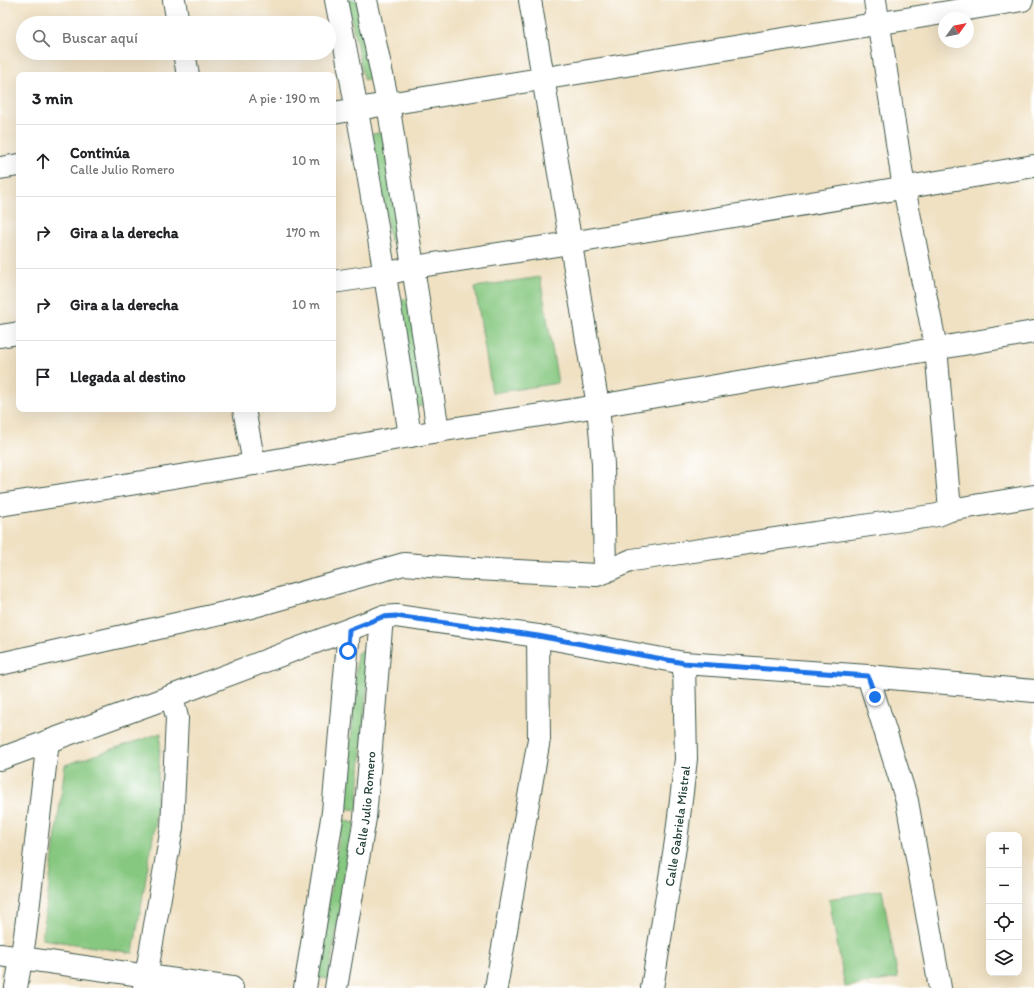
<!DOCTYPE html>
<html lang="es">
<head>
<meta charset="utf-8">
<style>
  body { margin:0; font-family:Itim,sans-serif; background:#f6f6f6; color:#202124 }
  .controls { position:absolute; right:12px; bottom:12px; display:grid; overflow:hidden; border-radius:8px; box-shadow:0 4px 16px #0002 }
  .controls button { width:36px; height:36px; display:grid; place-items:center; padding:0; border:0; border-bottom:1px solid #e0e0e0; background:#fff; color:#202124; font:20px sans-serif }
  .compass { position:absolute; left:938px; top:12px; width:36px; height:36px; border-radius:50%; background:#fff; box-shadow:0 4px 16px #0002; rotate:57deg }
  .stop { position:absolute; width:12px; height:12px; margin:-9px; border:3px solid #1a73e8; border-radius:50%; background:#fff }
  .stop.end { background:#1a73e8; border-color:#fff; box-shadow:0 1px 4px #0008 }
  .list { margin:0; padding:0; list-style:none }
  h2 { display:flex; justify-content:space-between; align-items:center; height:52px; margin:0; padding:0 16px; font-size:17px }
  h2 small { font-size:13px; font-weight:400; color:#757577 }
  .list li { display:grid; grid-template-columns:26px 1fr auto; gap:12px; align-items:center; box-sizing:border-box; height:72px; padding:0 16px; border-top:1px solid #e0e0e0 }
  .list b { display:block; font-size:15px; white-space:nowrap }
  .list p { margin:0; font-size:13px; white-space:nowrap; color:#757577 }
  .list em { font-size:13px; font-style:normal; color:#757577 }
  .icon { flex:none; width:22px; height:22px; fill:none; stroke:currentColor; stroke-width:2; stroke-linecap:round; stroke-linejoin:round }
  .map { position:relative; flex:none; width:1034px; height:988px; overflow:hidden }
  .search { position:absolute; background:#fff; box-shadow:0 4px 16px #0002; left:16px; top:16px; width:320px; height:44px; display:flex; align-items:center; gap:10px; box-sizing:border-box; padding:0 14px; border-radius:22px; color:#757577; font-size:15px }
  .panel { position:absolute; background:#fff; box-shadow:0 4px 16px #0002; left:16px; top:72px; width:320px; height:340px; border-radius:8px }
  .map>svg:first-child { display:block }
  .green { fill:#87c881; stroke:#53825a }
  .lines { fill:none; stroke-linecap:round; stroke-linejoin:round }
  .minor-casing { stroke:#3e5649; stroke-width:24 }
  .minor { stroke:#fff; stroke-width:22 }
  .route { stroke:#1a73e8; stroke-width:5 }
  .labels { text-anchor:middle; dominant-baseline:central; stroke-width:3.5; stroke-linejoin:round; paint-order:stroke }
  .street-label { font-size:13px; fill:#1f3d34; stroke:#fff }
</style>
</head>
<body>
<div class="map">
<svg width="1034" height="988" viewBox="0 0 1034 988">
  <rect width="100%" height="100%" fill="#fff"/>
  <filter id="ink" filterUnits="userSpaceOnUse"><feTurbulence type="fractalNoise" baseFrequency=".025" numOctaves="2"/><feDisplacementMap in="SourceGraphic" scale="8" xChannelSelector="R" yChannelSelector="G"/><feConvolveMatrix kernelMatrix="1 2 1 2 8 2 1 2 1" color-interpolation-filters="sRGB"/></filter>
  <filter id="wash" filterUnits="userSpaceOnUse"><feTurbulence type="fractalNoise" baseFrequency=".012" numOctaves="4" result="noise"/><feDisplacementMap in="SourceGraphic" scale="16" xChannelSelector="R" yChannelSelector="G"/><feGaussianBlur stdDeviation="0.9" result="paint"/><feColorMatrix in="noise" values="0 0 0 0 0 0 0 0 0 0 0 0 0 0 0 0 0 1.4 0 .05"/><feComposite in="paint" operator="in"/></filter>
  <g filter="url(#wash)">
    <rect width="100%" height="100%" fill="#f0e1c3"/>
    <path class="green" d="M347,0H357L373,78L364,80Z
      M383,132L401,239L390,241L372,134Z
      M540,277L558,383L492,393L475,287Z
      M410,299L425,406L415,407L400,300Z
      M370,647L357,810L343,808L352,730L357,653Z
      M161,733L155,825L133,953L42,939L65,765Z
      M342,820L355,823L328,979L316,977Z
      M882,890L898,978L845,987L829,899Z"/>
  </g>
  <g filter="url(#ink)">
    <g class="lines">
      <g class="minor-casing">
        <g id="minor">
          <path d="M174,0L178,23"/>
          <path d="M336,0C365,145 388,290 410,436"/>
          <path d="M366,0L388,103L438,431"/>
          <path d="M530,0L598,406L603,464L605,572"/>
          <path d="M875,0L904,188L936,348L950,510"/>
          <path d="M184,53L188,75"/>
          <path d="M333,113L1022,0"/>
          <path d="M0,168L19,165"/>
          <path d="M333,282L386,274L414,267L570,243L1034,166"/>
          <path d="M0,336L19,333"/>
          <path d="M244,409L254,464"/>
          <path d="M0,505L254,464L438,431L598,406L1034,332"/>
          <path d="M0,664L251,607L404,564L456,568L597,575L632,560L938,515L950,510L1034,496"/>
          <path d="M868,676L907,801L940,988"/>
          <path d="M0,759L172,696L382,617L396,616L538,636L684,663L868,676L1034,691"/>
          <path d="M0,955L232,988"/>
          <path d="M16,988L25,936L48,741"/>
          <path d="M144,988L172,828L177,718L172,696"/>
          <path d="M305,988L333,812L349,630"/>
          <path id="s1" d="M336,988L365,818L382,617"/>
          <path d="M496,988L539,739L538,636"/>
          <path id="s2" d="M652,988L676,841L686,759L684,663"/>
        </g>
      </g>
      <use href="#minor" class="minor"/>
    </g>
  </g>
  <g class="lines" filter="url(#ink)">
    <path class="route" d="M348,651L349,630L382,617L396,616L538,636L684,663L868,676L875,697"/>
  </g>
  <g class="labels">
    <g class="street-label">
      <text stroke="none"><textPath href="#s1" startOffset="187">Calle Julio Romero</textPath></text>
      <text stroke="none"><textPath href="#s2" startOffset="164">Calle Gabriela Mistral</textPath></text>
    </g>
  </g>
</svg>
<div class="controls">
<button>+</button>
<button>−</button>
<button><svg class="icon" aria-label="locate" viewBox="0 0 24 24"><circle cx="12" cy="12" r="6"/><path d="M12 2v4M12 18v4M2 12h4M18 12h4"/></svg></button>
<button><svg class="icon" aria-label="layers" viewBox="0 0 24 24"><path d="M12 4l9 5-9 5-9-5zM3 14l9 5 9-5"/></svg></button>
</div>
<svg class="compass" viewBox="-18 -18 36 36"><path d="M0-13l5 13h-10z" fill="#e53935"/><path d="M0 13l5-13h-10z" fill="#757577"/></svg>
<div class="stop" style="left:348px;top:651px"></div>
<div class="stop end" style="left:875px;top:697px"></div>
<div class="search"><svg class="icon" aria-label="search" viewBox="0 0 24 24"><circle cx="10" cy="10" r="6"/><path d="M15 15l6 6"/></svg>Buscar aquí</div>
<section class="panel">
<h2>3 min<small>A pie · 190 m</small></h2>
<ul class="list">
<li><svg class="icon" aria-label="ahead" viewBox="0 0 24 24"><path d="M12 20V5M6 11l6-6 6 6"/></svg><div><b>Continúa</b><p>Calle Julio Romero</p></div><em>10 m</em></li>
<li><svg class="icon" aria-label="right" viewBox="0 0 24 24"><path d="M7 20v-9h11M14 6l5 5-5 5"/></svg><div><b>Gira a la derecha</b></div><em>170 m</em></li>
<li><svg class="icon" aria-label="right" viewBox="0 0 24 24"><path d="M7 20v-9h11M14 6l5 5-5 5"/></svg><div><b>Gira a la derecha</b></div><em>10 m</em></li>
<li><svg class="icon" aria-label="arrive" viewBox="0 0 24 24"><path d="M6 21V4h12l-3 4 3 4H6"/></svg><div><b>Llegada al destino</b></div></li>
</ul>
</section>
</div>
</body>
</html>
